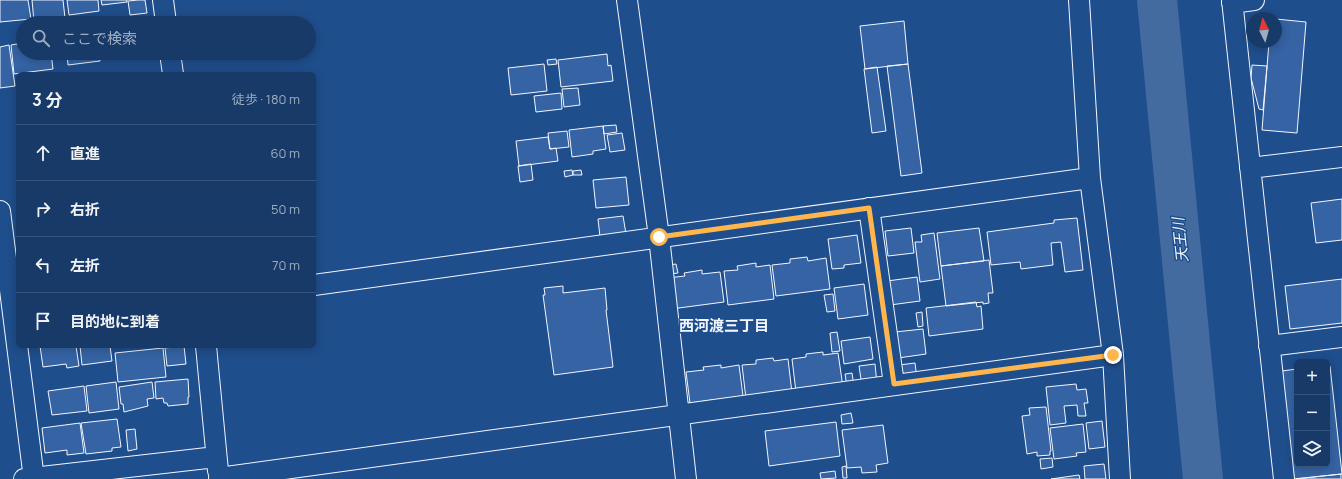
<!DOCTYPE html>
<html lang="ja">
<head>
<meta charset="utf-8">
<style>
  body { margin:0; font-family:Manrope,"Noto Sans JP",sans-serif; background:#20416f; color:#f1f3f6 }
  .controls { position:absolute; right:12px; bottom:12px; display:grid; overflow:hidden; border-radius:6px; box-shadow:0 2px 10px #0003 }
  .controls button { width:36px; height:36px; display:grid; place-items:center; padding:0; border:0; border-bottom:1px solid #36547d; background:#173a69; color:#f1f3f6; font:20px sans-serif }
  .compass { position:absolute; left:1246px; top:12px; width:36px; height:36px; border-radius:50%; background:#173a69; box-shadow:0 2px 10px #0003; rotate:354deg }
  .stop { position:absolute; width:12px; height:12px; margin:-9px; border:3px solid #ffb74d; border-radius:50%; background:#fff }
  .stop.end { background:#ffb74d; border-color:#fff; box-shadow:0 1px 4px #0008 }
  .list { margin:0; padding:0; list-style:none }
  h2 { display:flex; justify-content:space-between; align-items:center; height:52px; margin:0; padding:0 16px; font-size:17px }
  h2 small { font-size:13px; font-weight:400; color:#9eadc0 }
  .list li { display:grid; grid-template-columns:26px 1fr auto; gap:12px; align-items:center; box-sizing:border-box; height:56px; padding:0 16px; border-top:1px solid #36547d }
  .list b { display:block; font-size:15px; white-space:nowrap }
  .list em { font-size:13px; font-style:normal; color:#9eadc0 }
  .icon { flex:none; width:22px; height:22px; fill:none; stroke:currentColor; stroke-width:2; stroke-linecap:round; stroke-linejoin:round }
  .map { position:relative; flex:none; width:1342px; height:479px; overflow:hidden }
  .search { position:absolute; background:#173a69; box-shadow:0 2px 10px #0003; left:16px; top:16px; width:300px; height:44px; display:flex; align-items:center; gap:10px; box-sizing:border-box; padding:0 14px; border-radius:22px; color:#9eadc0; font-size:15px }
  .panel { position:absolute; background:#173a69; box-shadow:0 2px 10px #0003; left:16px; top:72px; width:300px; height:276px; border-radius:6px }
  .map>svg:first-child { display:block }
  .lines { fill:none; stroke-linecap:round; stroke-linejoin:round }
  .river { stroke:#446ba0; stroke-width:40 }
  .building { fill:#3563a3; stroke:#f2f6ff }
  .street-casing { stroke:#f2f6ff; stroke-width:22 }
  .street { stroke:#1f4e8c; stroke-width:20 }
  .route { stroke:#ffb74d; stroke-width:5 }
  .labels { text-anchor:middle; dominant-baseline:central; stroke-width:3; stroke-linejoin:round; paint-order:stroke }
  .water-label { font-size:15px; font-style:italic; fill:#f2f6ff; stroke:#1f4e8c }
  .neighbourhood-label { font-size:15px; font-weight:bold; fill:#f2f6ff; stroke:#1f4e8c }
</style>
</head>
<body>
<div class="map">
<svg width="1342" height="479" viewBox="0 0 1342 479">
  <rect width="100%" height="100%" fill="#1f4e8c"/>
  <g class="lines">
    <path class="river" d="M1157,0L1203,479"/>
  </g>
  <path class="building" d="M0,0H28L31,19L0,22Z
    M32,0H63L65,18L34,22Z
    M67,0H98L99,11L69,15Z
    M101,0H127V2L102,5Z
    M138,0H145L147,13L130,15L128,1Z
    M67,18L68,23H50L49,21Z
    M1276,19L1306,22L1297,133L1262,130L1269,42H1276Z
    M904,21L908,64L865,69L860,26Z
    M23,43V53H51L53,69L14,74L11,45Z
    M9,45L15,86L0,88V47Z
    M67,53H99L100,61L68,65Z
    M102,53H145L102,59Z
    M607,54L608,66L611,65L613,81L561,87L558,60Z
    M556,59L557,64L548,65L547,60Z
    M544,64L547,91L511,95L508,68Z
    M908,64L922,173L901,176L887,66Z
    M1252,65L1267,66L1263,110L1259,109L1251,78Z
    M877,67L886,131L872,133L864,69Z
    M578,88L580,105L564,107L562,89Z
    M561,93L562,109L536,112L534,96Z
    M616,125L617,132L604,134L603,126Z
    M603,126L606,149L593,151V154L572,157L569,130Z
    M567,131L569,147L550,149L548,133Z
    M622,133L625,150L610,152L607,135Z
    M548,137L550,149L556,148L558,161L519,166L516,141Z
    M531,164L533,180L520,182L518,166Z
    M572,170L573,175L565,177L564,171Z
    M581,170L582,175H573V171Z
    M626,177L629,205L596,208L593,180Z
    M1342,199V240L1316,243L1311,203Z
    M623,216L626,234L600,237L598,219Z
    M1077,218L1083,270L1065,272L1061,242L1051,243L1053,265L1021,269L1020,262L991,265L987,232L1054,223V220Z
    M911,228L914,253L888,256L885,231Z
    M979,228L984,261L941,266L937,233Z
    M934,233L940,279L920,282L915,242H922L921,235Z
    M857,235L861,263L844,265V268L832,269L828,239Z
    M807,257L808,261L826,258L830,289L776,296L772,265L790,263V259Z
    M989,260L993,293H988L989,303L983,304V302L946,306L941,266Z
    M756,263V267L770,265L774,299L728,305L724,271L738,270L737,266Z
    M676,264L678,273L670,274L669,265Z
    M702,270V274L720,272L724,302L671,309L667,278L685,276L684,273Z
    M917,277L920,301L890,305L887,281Z
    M1342,279V323L1290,329L1285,286Z
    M864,284L868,315L838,319L834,288Z
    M563,286V293L605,288L607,310H606L613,367L554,375L543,295H545L544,288Z
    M833,294L835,311L827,312L824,295Z
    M976,302L977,307L981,306L983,329L929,336L926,308Z
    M922,312L923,326L918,327L916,313Z
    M923,329L926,354L898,358L895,332Z
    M837,332L840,351L832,352L830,333Z
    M870,337L873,359L844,364L841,341Z
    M40,346H76L79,366L67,368L66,364L43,367Z
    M80,346H110L112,361L82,365Z
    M184,346L186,364L167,366L165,348Z
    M163,348L166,377L118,382L115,353Z
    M823,352V355L838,353L843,387L796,392L792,359L806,357V354Z
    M773,358L774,361L788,359L792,393L746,399L742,365L756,364V360Z
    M915,363L917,379L901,381L899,365Z
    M875,364L877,384L862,386L859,366Z
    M721,365V368L739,365L743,396L690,403L686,372L704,370L703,367Z
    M1327,366H1330L1342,474L1293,479L1282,371L1297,369V464H1327Z
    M852,373L854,386L847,387L845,374Z
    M188,379L189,397H188V404L168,406L167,403H164L163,398L156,399L155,382Z
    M116,382L119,409L89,413L86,386Z
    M152,382L154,398L147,399L148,406L124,412L123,404H121L119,387Z
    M1076,384L1077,390L1086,389L1088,403H1084L1086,416H1078L1077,405L1064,406L1066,423L1050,425L1046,387Z
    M84,386L87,411L52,415L48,391Z
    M1046,407L1051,451H1050V455L1037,456V452L1027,454L1022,416L1030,415L1029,408Z
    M851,413L853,423L842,424L841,415Z
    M117,419L121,447L112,448V451L86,454L81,423Z
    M1102,421L1105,447L1089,449L1086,423Z
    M836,422L840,456L769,466L765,431Z
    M80,423L84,453L67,455V450L45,453L42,428Z
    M1083,424L1086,452L1076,453L1077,456L1054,459L1050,428Z
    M883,425L888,463L876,465L877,472L862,473L861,467L847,468L842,430Z
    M135,429L137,449L128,451L126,430Z
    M1052,458L1053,467L1041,469L1040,459Z
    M1104,464L1106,479H1085L1084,466Z
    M846,466L847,478H843L842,467Z
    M835,471L836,478L821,479L820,473Z
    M1341,474V479H1296Z
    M1079,475L1080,479H1051Z"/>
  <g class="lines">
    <g class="street-casing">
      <path id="street" d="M163,0L166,23
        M627,0L659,237L686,479
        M1079,0L1090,178L1113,355L1120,479
        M1232,0L1284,479
        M1232,3L1254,0
        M170,53L173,74
        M1250,168L1342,157
        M869,208L894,384
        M0,211L34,479
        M314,285L1090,178
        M206,346L218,471
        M1269,346L1342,337
        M219,478L1113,355
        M24,479L216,457"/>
    </g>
    <use href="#street" class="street"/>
  </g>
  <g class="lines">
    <path class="route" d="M659,237L869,208L894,384L1113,355"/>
  </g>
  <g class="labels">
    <g class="water-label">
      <text transform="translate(1180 240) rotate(-96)">天王川</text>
    </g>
    <g class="neighbourhood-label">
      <text x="724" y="325">西河渡三丁目</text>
    </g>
  </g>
</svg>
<div class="controls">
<button>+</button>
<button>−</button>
<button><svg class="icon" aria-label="layers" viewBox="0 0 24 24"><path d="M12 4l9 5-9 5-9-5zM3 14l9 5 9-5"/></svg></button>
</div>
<svg class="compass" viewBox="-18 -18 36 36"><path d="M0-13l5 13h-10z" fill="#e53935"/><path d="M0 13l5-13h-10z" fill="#9eadc0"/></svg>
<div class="stop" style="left:659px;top:237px"></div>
<div class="stop end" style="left:1113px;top:355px"></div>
<div class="search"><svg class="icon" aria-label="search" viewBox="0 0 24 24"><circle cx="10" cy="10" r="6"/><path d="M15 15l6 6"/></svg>ここで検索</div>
<section class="panel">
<h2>3 分<small>徒歩 · 180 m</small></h2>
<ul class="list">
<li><svg class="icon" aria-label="ahead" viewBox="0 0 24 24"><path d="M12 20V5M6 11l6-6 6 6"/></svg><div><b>直進</b></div><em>60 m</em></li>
<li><svg class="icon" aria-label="right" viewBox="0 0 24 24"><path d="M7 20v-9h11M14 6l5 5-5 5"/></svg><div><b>右折</b></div><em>50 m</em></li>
<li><svg class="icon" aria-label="left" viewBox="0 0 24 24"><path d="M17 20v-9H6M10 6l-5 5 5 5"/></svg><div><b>左折</b></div><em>70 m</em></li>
<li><svg class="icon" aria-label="arrive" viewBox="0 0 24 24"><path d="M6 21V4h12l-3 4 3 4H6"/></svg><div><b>目的地に到着</b></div></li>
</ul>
</section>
</div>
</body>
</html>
